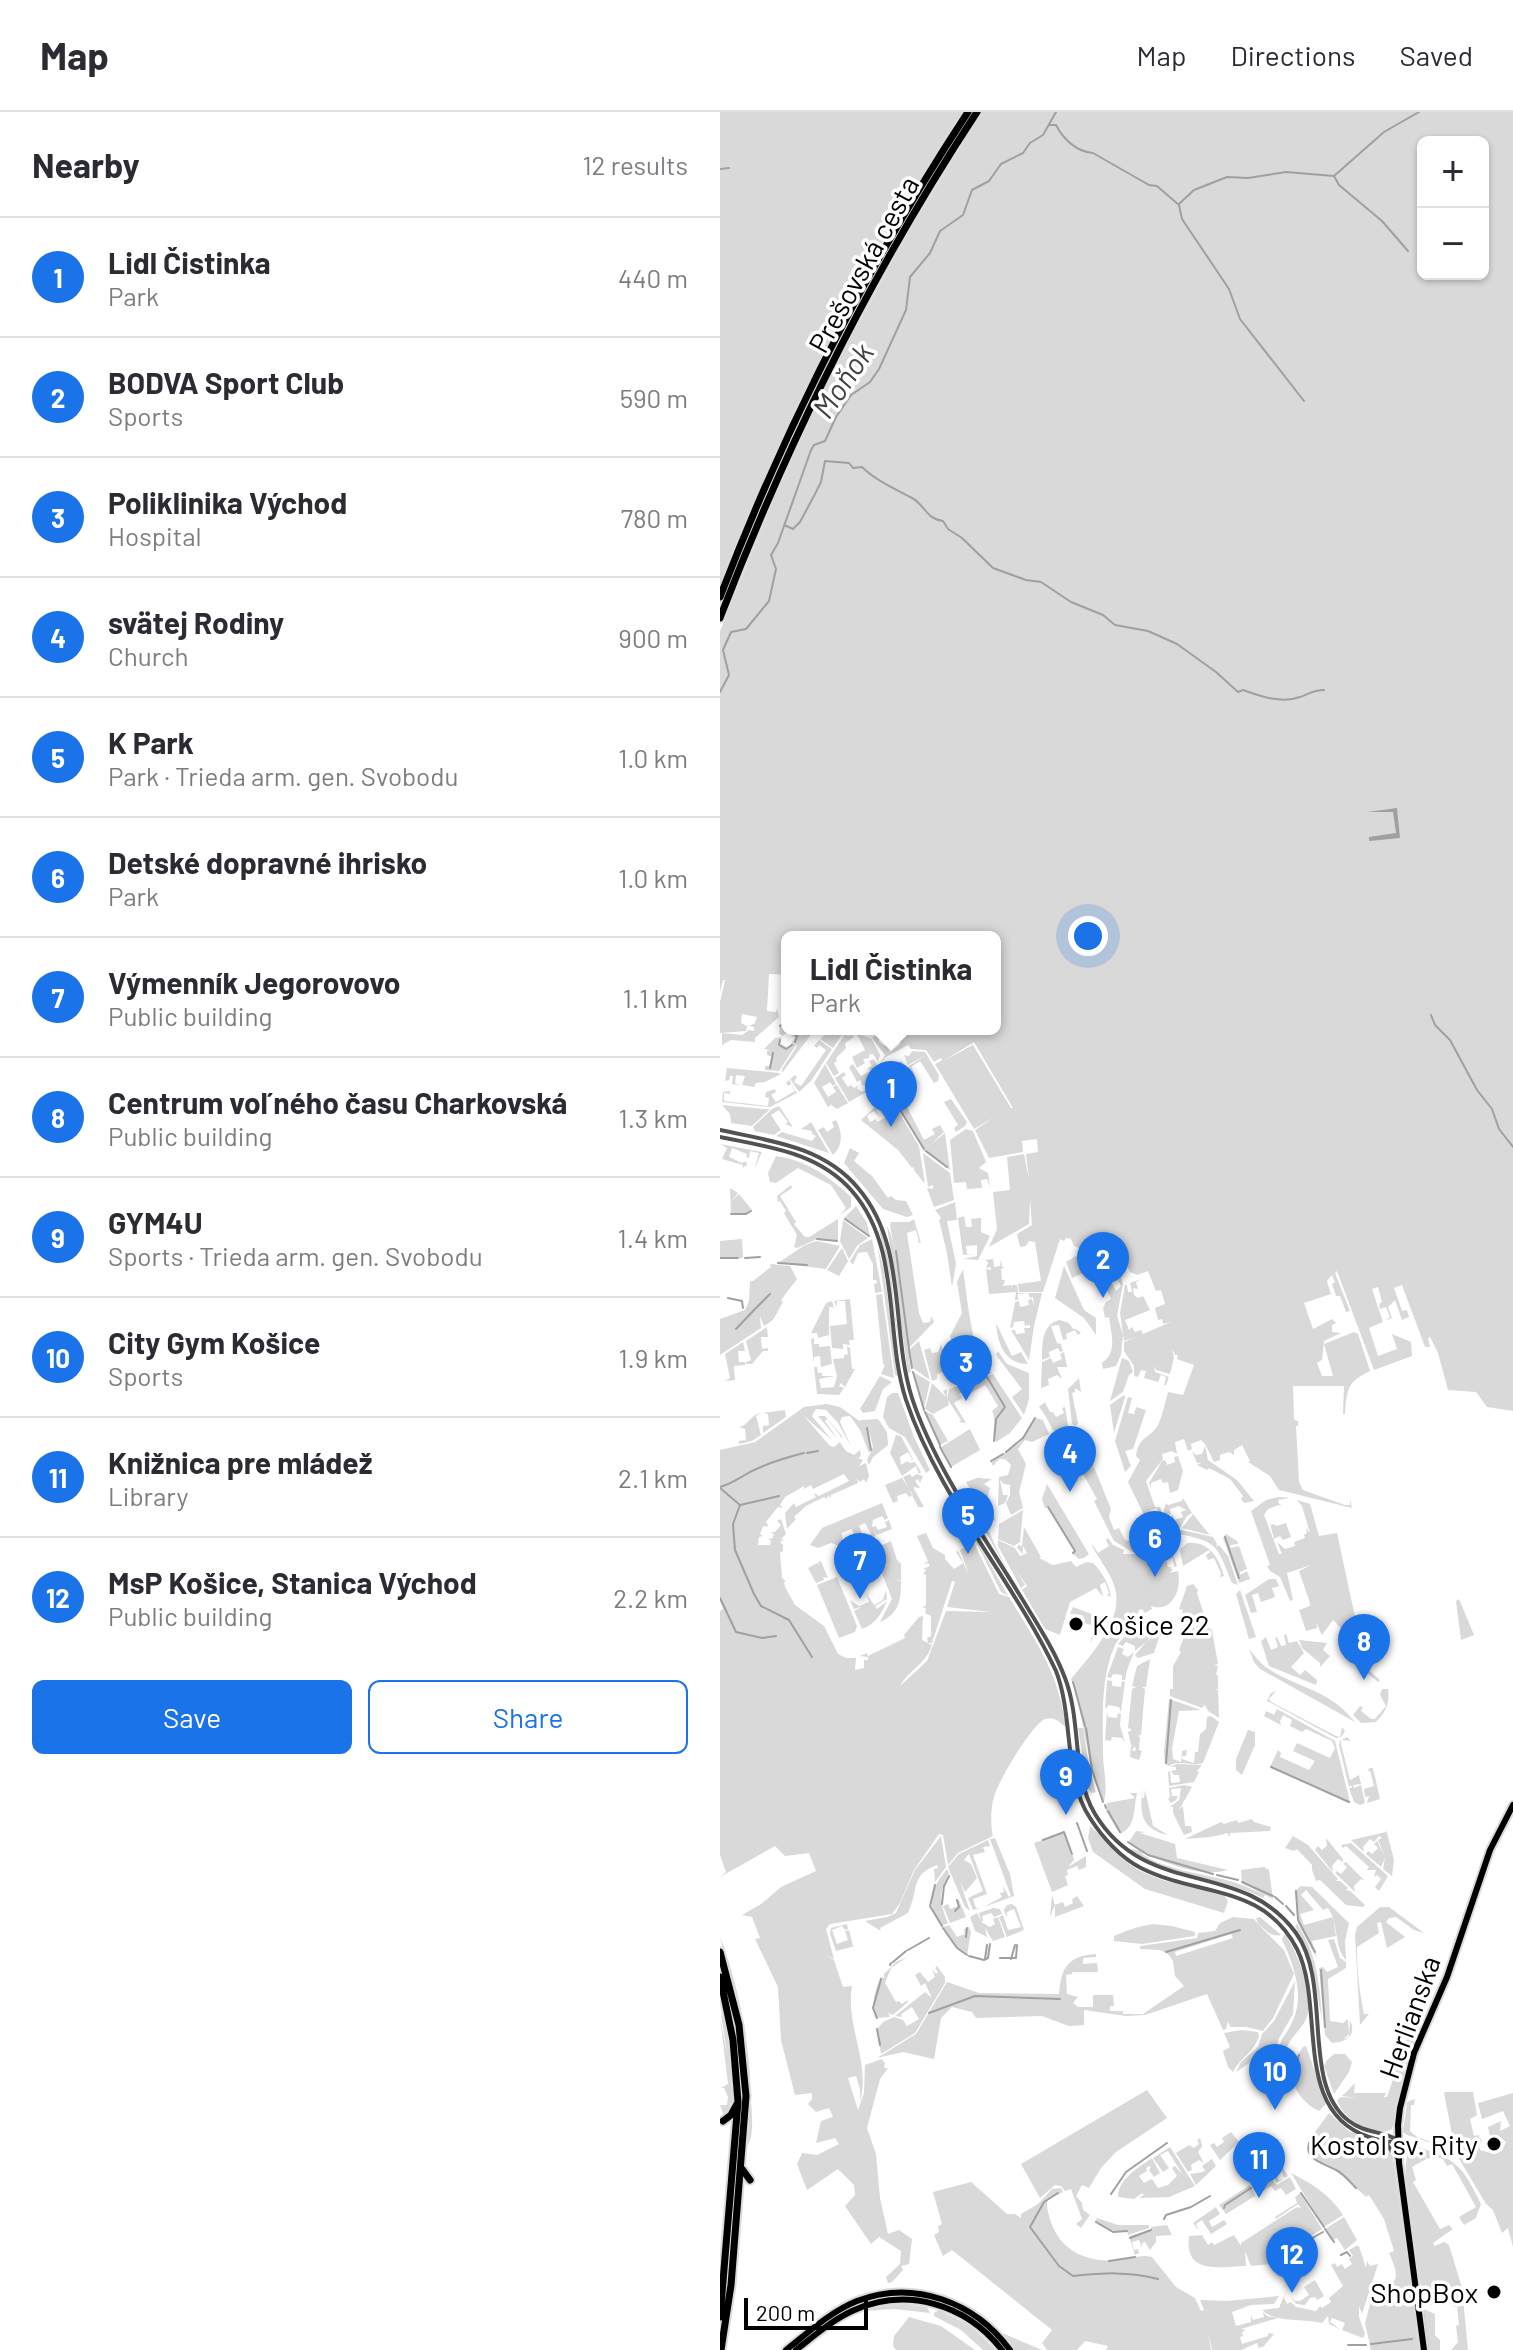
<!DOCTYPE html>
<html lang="en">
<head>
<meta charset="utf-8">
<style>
  body { margin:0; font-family:Barlow,sans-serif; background:#f2f2f3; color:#2b2b33 }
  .controls { position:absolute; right:24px; top:24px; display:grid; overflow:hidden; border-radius:12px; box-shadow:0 2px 6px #0004 }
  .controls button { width:72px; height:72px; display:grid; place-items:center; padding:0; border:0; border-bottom:2px solid #e1e1e2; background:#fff; color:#2b2b33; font:40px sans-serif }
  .scale { position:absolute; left:24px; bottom:20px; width:124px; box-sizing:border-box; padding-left:8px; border:4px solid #000; border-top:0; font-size:22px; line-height:28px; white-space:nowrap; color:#000; -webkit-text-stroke:6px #fff; paint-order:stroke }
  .you { position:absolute; left:368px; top:824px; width:28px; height:28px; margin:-20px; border:6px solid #fff; border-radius:50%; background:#1a73e8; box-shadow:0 0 0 12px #1a73e833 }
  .badge { display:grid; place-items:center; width:52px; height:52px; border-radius:50%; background:#1a73e8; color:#fff; font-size:26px; font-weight:700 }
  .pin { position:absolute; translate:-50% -66px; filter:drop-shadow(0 2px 4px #0008) }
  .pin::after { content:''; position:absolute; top:42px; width:28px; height:24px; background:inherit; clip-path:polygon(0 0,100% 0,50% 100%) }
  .popup { position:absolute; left:61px; top:819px; width:220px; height:104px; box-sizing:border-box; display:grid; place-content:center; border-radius:12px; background:#fff; filter:drop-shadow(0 2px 6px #0005); font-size:26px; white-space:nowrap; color:#7c7c81 }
  .popup b { font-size:30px; color:#2b2b33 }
  .popup::after { content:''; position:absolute; left:50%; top:100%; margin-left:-16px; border:16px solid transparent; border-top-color:#fff }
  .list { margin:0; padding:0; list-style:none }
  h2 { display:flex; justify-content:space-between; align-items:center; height:104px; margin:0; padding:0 32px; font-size:34px }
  h2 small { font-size:26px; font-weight:400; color:#7c7c81 }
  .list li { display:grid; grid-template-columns:52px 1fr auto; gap:24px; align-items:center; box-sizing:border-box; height:120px; padding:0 32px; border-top:2px solid #e1e1e2 }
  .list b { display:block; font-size:30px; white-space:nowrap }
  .list p { margin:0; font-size:26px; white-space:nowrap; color:#7c7c81 }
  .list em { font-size:26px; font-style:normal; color:#7c7c81 }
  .actions { display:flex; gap:16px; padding:24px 32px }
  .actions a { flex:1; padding:18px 0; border:2px solid #1a73e8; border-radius:12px; text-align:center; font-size:28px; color:#1a73e8 }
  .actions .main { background:#1a73e8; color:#fff }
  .map { position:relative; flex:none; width:793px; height:2238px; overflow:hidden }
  header { display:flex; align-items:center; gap:48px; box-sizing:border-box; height:112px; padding:0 40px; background:#fff; border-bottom:2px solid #e1e1e2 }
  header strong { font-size:38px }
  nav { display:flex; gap:44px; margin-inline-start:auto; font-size:28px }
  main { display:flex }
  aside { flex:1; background:#fff }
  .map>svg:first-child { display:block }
  .green { fill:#d9d9d9; fill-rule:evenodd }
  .water { fill:#a0a0a0 }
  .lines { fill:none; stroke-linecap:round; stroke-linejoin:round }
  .stream { stroke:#a0a0a0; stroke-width:2 }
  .major-casing { stroke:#dbdbdb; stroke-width:10 }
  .highway-casing { stroke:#dbdbdb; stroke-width:11 }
  .minor { stroke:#525252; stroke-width:4 }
  .major { stroke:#000; stroke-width:6 }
  .highway { stroke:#000; stroke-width:7 }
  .poi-dot { fill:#000; stroke:#fff; stroke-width:3 }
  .labels { text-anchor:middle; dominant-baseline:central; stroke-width:7; stroke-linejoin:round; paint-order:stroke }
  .street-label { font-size:28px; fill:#000; stroke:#fff }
  .poi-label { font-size:28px; fill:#000; stroke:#fff; text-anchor:end }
  .water-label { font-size:30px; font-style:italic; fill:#414141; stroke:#fff }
</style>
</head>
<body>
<header>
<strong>Map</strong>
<nav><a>Map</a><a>Directions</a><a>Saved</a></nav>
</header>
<main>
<aside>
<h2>Nearby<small>12 results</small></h2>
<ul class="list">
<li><span class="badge">1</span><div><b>Lidl Čistinka</b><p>Park</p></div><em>440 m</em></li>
<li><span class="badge">2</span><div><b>BODVA Sport Club</b><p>Sports</p></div><em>590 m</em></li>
<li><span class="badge">3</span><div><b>Poliklinika Východ</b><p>Hospital</p></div><em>780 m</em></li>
<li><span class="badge">4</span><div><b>svätej Rodiny</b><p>Church</p></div><em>900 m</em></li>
<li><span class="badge">5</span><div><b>K Park</b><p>Park · Trieda arm. gen. Svobodu</p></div><em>1.0 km</em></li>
<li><span class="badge">6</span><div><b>Detské dopravné ihrisko</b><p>Park</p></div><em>1.0 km</em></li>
<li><span class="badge">7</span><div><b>Výmenník Jegorovovo</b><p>Public building</p></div><em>1.1 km</em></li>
<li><span class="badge">8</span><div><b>Centrum voľného času Charkovská</b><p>Public building</p></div><em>1.3 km</em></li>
<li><span class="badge">9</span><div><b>GYM4U</b><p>Sports · Trieda arm. gen. Svobodu</p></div><em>1.4 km</em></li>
<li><span class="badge">10</span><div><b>City Gym Košice</b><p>Sports</p></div><em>1.9 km</em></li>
<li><span class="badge">11</span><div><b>Knižnica pre mládež</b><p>Library</p></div><em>2.1 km</em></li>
<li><span class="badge">12</span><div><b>MsP Košice, Stanica Východ</b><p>Public building</p></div><em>2.2 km</em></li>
</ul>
<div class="actions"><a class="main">Save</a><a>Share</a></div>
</aside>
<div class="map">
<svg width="793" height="2238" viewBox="0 0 793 2238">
  <rect width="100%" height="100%" fill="#fff"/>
  <path class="green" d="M0,0H243C147,150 67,309 0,474Z
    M251,0H254L154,166L0,499V493C69,320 152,157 251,0Z
    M262,0H793V1299L767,1295L756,1280L728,1278L718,1241L710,1225L708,1226L710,1235H705L682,1173L674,1176L682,1199L687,1198L689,1205L682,1208L675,1188L668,1195L672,1206L665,1209L670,1205L666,1195L660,1197L659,1192L662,1190L658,1175L652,1177L663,1210L649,1216L658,1244L677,1237L672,1222L691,1230L692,1244L654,1258L617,1159L615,1161L630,1199L626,1200L620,1184H616L612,1172L615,1170L612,1163L607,1169L611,1182L584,1191L593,1217L612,1207L616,1211L612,1213V1220L621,1221L604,1229L602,1248L597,1251L602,1264H613L604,1232L634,1220L638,1222L650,1259C627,1270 627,1277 625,1302H623L624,1274H573L574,1308L578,1309V1314H576L579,1370L583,1378L625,1393H630V1388L632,1396L559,1378L550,1364L528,1350L530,1349L522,1333L514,1338V1343L509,1340L500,1343V1348L494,1350L485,1332L481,1328L471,1332L472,1337L468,1339L464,1327L455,1330L457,1342L452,1339L442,1342L443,1347L426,1369L435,1395H440L443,1405L438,1404L437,1396L429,1399L431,1406L443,1407L446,1413L428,1410L425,1405L408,1370L420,1348L416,1344C419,1323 430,1327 438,1313C443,1303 445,1290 448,1280L463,1283L474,1253L457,1247L458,1243H455L452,1237L454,1246L450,1262L436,1258L434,1254L435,1260L449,1265L446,1273H444L446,1265L441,1263L438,1270L424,1266L426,1259L421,1258L418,1265L414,1264V1254L404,1239V1230L416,1225L404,1229L400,1201L405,1173H407L408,1180H412L410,1171L421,1167L416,1170L418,1177L413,1176L414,1183L418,1186L423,1184L430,1198L405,1208L409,1218L412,1215L415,1220L421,1218L423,1222L451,1210L443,1212L442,1207L438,1208L435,1196L445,1192L441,1178L436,1179L428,1159L417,1163L410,1160L403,1144C388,1149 369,1139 354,1134L351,1127L346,1126L344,1129L340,1127L323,1180H299L298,1172L321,1169L315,1130L309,1129L306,1134L300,1135L297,1122L312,1113L310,1087L309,1112L269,1135L277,1117L273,1080L290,1078L287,1045L304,1042L309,1067L306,1042L318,1040L317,1027L302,1029L303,1040L269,1046L255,1018L275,1005L254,1017L215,952L222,948L221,946L214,950L206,938L191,937L188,933L166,945L160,952L165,943L152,926L161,919L163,923L159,926V930L164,934L168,931L172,937L166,942L180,933V917H194L198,922L196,917H275V825H67V863L49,862L47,899L56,900L57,896L59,905L35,926V930L11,928L2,933V921L22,923L29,918L34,919V915L29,914L35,911L37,905L22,902L21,911L27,914L26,919L0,921V890L5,868H3L0,880V519L60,372L117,251L189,119ZM703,30H763V162H703ZM254,930L293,996H291L253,933L223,949Z
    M67,908V917L83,919L92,917L93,920L62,961V957L77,934L76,933L59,959L45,958V954H51L52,945L47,943V939L50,938L44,937L55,926L62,925L60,931L68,936L75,926L67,920L63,924L59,922L60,914Z
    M112,917H126L113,936L100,927Z
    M127,919H130L126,922L127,924L132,923L134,925L125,931L126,936L116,946L117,949L114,951L119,961L114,964L106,951Z
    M137,922L151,926L160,943L158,950L153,942L149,943V946L143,947L145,951L137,956L132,945L145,938Z
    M99,928L112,937L91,969L79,980L70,967L75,963L77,965L74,970L81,974L106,938L99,933L97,936L94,934Z
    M192,939L205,940L219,963L218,969L214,971L200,949L191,955L201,976L189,954L206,943L188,953L184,943L189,944Z
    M154,947L157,952L148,979L129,990L115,966L124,960L126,963L122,966L128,975L131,973L134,976L139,973L137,976L142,980L146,978V974L142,973L140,968L137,970L129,955L133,952L141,964L150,959L148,956L152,954L149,949Z
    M181,949L186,954L179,955L167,964L187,955L191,964L184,969L181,965L171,971L182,990L184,989L204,1028L215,1022L212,1017L220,1013L224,1020L210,1033L225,1021L230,1058L204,1039L162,970L164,956L169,952L172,956Z
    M105,952L116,972L113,974L110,970L102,975L108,985L116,980L113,975L117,973L128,991L117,997L111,993L114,990L108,995L94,971Z
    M7,956L59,961L61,962L45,970L36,971L34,975L22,973L25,964L16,963L15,971L20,973L12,972L13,964H10L9,970V968L5,969Z
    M69,968L77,981L50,995L2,990L3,980L10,979V982L4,981V989L48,994L49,986L45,985L46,980L55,977L56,980L51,983L56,990L75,979L71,972L68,974L66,971Z
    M231,987L247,1010L245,1014L236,1020L234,1016L238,1013L224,990Z
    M165,989L174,992L199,1034L205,1072L194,1058V1055L192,1056L178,1038L141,1008L155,995L160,1005L154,999L147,1004L150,1010L156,1007L157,1010L165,1006L157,994Z
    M2,993L43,997H50L32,1014L11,1011L10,1002Z
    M59,994L73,1015L65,1012L68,1010L59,998L51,1003L61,1018L54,1023L35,1019L33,1015L52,997Z
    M116,1008C122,1019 124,1033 113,1043L98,1018L104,1015L107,1020L114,1015L112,1010Z
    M91,1010L109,1041L56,1024L62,1020L92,1029L96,1024L92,1022V1019L81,1017Z
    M246,1017L253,1019L266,1050L259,1056L268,1061L270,1075L267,1067L261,1068L262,1076L247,1077L246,1070L234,1071L230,1028Z
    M0,1032L42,1040L34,1058L39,1041L30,1039L29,1046L26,1045L27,1042L12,1036L9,1045L22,1051L26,1049L27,1053L22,1056L23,1053L2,1047L7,1036Z
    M130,1036L139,1041L134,1049L152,1064L168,1086L171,1084L176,1088L186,1089L193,1103L187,1105L163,1097L124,1051Z
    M203,1041L230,1061L234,1088L214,1095L207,1076L213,1077V1073L208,1075Z
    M56,1044C86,1048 110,1065 131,1085V1095L120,1103L126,1096L111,1073L78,1056L56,1071L50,1070L48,1061Z
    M71,1073L72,1076L60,1084L76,1110L74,1112L85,1125H89L118,1107V1104V1129L97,1127L77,1136L74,1135L77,1123L64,1101L66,1099L60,1089L58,1090L57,1084Z
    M10,1076L18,1081L11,1090L19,1082L32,1098L26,1102H11Z
    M235,1090L237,1108L227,1109L236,1152L232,1175L227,1141L219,1108L221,1106L215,1098Z
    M136,1094L147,1111L150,1125L124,1106Z
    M244,1104L246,1115H252L251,1107L261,1106V1120L270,1124L258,1148L243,1147L257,1144V1133L246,1134L247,1142H255L243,1143L238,1106Z
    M194,1107L201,1131L197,1130L199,1129L196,1118L187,1121L199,1201L203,1211L210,1210L211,1204L214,1210L189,1236L180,1162L170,1114L171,1110H189Z
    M123,1108L148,1126L137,1134L129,1147L120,1129Z
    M167,1114C180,1134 186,1230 191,1260L188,1261Z
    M161,1117L170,1154L182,1262L169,1160L159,1118Z
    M22,1127L23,1146H0V1129Z
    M152,1127L162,1180L155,1181L154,1172L157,1171L156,1168H153V1152L147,1140L138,1141L133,1153L130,1149L140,1133Z
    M97,1129L120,1134L106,1157L58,1151L85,1133Z
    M122,1136L128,1149L119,1164L107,1158Z
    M158,1136L164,1158L178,1264L175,1263Z
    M359,1143L381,1150L396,1179L401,1174L393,1159L394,1155L389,1157L390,1152H396L403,1172L397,1204L403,1223L401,1243L396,1254L383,1257L382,1251C398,1240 391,1222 389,1205L385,1206L383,1196L386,1190L391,1187L376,1156L372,1157Z
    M356,1144L370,1158L352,1166L346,1150Z
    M273,1147L274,1155L280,1154L281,1147L282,1155H285L281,1157L282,1168H285L283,1174L291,1173L292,1177V1173H297L298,1181H322L314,1214L309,1248L291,1218H295L296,1222L305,1221L304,1216H310V1213L305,1214L304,1209L294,1210L293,1215L290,1216L295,1190L299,1189L300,1195L309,1193L308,1188L312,1187L314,1195L313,1185L310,1186L308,1181L298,1182V1188H295L296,1180L269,1182L266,1157L271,1158V1155L266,1156L268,1150L265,1148Z
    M50,1152L70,1154L77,1167L61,1188L63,1190L53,1208L44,1214L40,1204L41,1216L0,1243V1207L25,1198L29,1189L30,1169H33L51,1155Z
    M344,1154L364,1198L376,1206V1223L364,1206L335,1186Z
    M243,1157C247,1180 251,1247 272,1261L264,1264L261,1256L258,1257L260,1263H253L255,1262L250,1247L241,1250L246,1265L249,1264L245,1267L240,1256L241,1252L238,1250L250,1245L237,1249L235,1241L238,1239L240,1244L246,1243L250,1233L245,1230L236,1233L234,1239L230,1224L242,1201L237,1170Z
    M162,1182L174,1266H173L161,1262L165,1253L163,1252L156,1183Z
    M130,1187L134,1228H129L130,1233L123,1232V1237L112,1236L110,1214L127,1212L125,1189H117L116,1195L114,1189Z
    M112,1189L115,1199L113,1195H109V1223L98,1226L97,1221H91L106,1191Z
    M340,1208L349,1211L353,1217H356L361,1221L358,1223L355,1218L346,1222L347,1227L343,1228L339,1213L331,1214L337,1231L341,1232L343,1239L340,1240L338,1236L329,1240L330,1245L322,1248C322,1232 322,1211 340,1208Z
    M276,1211L292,1244L301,1240L308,1252C282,1252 277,1226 276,1211Z
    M47,1215L48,1225H41L42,1237L48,1236V1239H43L32,1252H26V1250L31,1248L26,1229Z
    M94,1226V1232H99V1235L110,1234L112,1252L101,1255L100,1244L94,1245V1253L91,1227Z
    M199,1229L210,1268L193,1256L189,1238Z
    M23,1230L25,1239H18L19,1250H25V1253L14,1254L15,1268L5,1269L10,1266L5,1242Z
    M221,1232L231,1262L226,1259L217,1262V1267L212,1269L204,1238L210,1236L212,1241L218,1240Z
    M127,1234L130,1236L132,1257H135L125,1275L121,1271L119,1274L124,1276L119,1283L97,1282L94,1255H97L98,1261H102V1264H115L99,1267L101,1276L114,1275L117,1264L113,1247L124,1246V1243L128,1242Z
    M278,1239L287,1252L309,1261V1287L304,1303L292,1285L302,1277L276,1243Z
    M344,1240L347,1255H337L342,1267L337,1263L328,1267L329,1273L321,1276L322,1250L331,1246L333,1251L342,1247L340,1242Z
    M402,1246L409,1249L413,1260L409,1263L403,1280L390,1289Z
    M193,1260L210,1270L204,1296Z
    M273,1262L302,1306L290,1321L276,1330C270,1322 278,1309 272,1299L278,1294L265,1273L251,1281L246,1271Z
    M160,1264L172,1270L163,1277L155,1299L143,1301L140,1297Z
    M359,1266L361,1280L355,1276V1280L352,1281L358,1311L356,1314L352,1312L348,1277Z
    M212,1271L226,1285L223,1279L227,1277V1287L229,1277L241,1273L243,1279L239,1282L242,1286L234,1291L246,1311L239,1310L241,1308L228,1288L229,1293L213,1302L205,1297Z
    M172,1281H178L194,1325L210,1358L206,1361L185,1325L169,1316L163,1305L167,1285Z
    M404,1283L405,1285L394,1321L390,1293Z
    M408,1285L412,1286L408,1301L414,1302L416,1295L426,1298L413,1337L405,1339L411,1354L405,1360L395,1329Z
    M325,1290L330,1300H333L336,1305L344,1301L342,1296L345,1295L349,1320L347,1327L340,1328C331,1319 329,1306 319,1295Z
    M107,1292L120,1295L141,1310L140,1308L158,1307L167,1320L168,1333L153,1345L149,1353L147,1348L153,1335L148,1315L151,1338L149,1341L140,1318L130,1304L122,1305L120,1310L132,1336L118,1311L106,1298L96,1297L92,1304L112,1328L84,1304L110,1334L114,1335L120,1330L98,1304H105L122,1324L123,1327L107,1307L105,1309L126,1339L134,1343L140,1338L141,1344L138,1346L143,1348L139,1354L146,1351L149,1364L146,1371L144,1367L140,1370L137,1367L138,1371L111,1383V1386L108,1383L107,1387L104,1385L86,1394L74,1405L76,1407L67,1417L65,1401L74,1391L76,1395L96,1385L94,1381L99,1384L129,1369L124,1362L93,1377L91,1373L84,1377V1374L65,1385L60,1393L63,1396L58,1395L46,1410L48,1413L47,1415L43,1414L40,1422L43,1424L39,1425L38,1433H50L51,1429L48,1426L52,1427L54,1422L50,1420H55L61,1413L57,1409L61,1407L66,1422L61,1427L64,1428L60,1430L63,1433V1439L60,1440L62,1466L66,1469L64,1470L65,1475L75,1493L104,1514L118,1542L126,1546H136L135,1558L144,1556V1548H148V1545L140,1544L147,1541L148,1544L185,1526L184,1523L199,1505L203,1504L202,1528L212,1533C206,1552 187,1560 180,1574L207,1549L226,1499L271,1500L227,1495L235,1470L232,1469L212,1531H208L207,1526L211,1524V1504L205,1501L206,1496L201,1495L206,1494V1463L203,1462L206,1458L203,1457L210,1454L208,1451L203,1453L208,1449L197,1424L206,1421L213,1436L225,1443V1447L234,1457L243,1451L236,1440L238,1439L249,1463L240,1438L254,1431L279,1482L289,1485C317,1532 338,1559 346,1615C340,1611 335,1604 325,1607C312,1612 277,1671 274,1685C270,1697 271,1718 273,1724L238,1741L228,1753L223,1723L219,1722L194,1758L180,1791L172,1802L110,1812L106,1817L114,1847L105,1842L114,1848L123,1875L132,1874C125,1912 151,1952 140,1989V1978L136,1964L128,1966L138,1998L144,1981L145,1953L162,1947L165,1951L164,1956H168L160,1967L147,2016L156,2042L160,2086L168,2122L179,2118L192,2127L189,2152L181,2154L183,2158L172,2170L168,2171L166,2165L180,2152L181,2139L159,2125L151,2132L125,2094L135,2083L134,2073L118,2057L87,2078L77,2052L82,2041L97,2043L119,2032L115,2026L96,2031L101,2009L113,2005L109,1996L96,2000L88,1992L92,1987V1981L75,1983L61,1928L58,1875L35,1827L40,1826L32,1805L22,1803L41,1792L61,1775L96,1759L89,1741L65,1744L55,1734L0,1765L6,1760L0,1743V1499L3,1497L0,1489V1338L35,1330L84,1295Z
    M65,1298L66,1305L43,1321V1314L49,1313L48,1302L43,1301Z
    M205,1299L213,1303L228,1329L220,1333Z
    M41,1301L36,1304L41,1323L32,1329L19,1332V1329L26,1328L25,1317L19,1315C28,1314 31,1302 41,1301Z
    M316,1306L323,1308L329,1322L312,1330L305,1328L298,1337L306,1352L299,1380L303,1396L291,1403L286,1391L290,1383V1373L284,1372L280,1368L283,1383H288L285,1391L278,1394L279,1365L288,1363L291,1353L285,1347H279L273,1354L271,1350L300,1331Z
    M250,1317L260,1338L231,1355L221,1335Z
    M176,1323L181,1324L193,1347L190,1350L192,1347L188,1340L180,1345L181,1353L188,1349L189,1351L195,1350L201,1360L199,1362L196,1354L182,1364L170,1341Z
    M368,1329L369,1342L374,1354L367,1358L374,1355L391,1397L389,1405L394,1418L399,1416L405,1428L432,1434L445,1431H437L438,1425L448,1429L457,1454L454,1455L453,1446L446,1447L448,1455H451L452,1459L449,1461L458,1459C462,1478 452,1501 431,1494L432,1497L425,1501L422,1497L419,1498C415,1513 402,1520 395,1533C380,1567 383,1605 383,1642C383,1658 389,1677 383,1691C366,1651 365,1607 351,1567C371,1542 406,1507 394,1473C389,1459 379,1447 372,1434V1432L378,1441L389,1434L386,1428L388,1426L393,1433L404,1438L403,1442H416L394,1429L374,1389L377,1387L363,1362L358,1345L354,1346L351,1332Z
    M485,1334L488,1348L517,1368L534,1389L524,1391L521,1387L523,1384L510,1367L489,1356L487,1358L477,1353L482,1350L477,1351L472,1339L476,1343L482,1342Z
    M458,1344L463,1359L458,1378L450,1381L448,1370L443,1371L441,1367L431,1371V1376L429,1371L442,1349L445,1348L447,1353L455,1350L454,1345Z
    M190,1362L192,1365L197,1362L203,1364L200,1371L198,1367L195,1369L200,1376L193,1375L204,1395H198L183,1365Z
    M268,1362L258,1366L272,1367L264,1372L270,1376L265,1393L268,1394L276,1409L267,1406L246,1370Z
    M182,1366L193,1383L189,1385L186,1381L177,1384L178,1389L173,1391L165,1373Z
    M327,1372L369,1442L364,1446L359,1447L352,1441L355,1439L328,1395L325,1396L322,1387Z
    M558,1385L570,1386L558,1388L559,1392H562L548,1397L544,1403L559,1442H562L557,1430L565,1437L575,1434L574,1430L585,1426L584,1423L587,1421L586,1416L590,1421L582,1394L577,1388L590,1392L599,1424L617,1421L646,1556L660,1568L658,1570L628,1545L637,1533L613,1508L602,1523L596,1511L597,1516L586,1519L579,1498L590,1494V1491L579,1459L591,1453L567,1461L573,1488L570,1489L560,1465L550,1459L547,1454L550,1453L531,1399L546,1388Z
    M463,1386L472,1401L467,1404L460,1416L449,1414L446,1406L453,1403L454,1408L463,1405L461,1400L466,1398L459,1394L450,1397L451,1402L445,1404L444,1398L446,1391L448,1393L462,1389Z
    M162,1391L168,1406L165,1408L162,1404L153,1408L152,1415L156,1414L158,1418L167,1415L165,1410L169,1408L172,1417L157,1423L154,1419L156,1424L147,1428L146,1425L151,1422L145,1411L139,1414L145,1429L140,1431L131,1417L122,1421L123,1435L111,1431L98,1436L90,1433L102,1416Z
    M257,1395L288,1460L253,1397Z
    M303,1398L300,1430L294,1434L278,1427L279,1412Z
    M473,1402L488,1421L490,1423L462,1416Z
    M549,1407L551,1413L554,1412L556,1414L566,1411L571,1425L563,1428L560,1424L554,1427Z
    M304,1415L321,1445L319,1446L333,1453L351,1449L356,1455L366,1450L373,1451C382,1460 389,1471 391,1485L387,1483L389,1481L385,1470L380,1473L383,1485L376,1476L350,1490L340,1523L325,1517L302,1478L307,1474L295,1457L305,1473L301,1476L278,1434V1428L295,1436L300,1444L307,1441L303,1434V1442L297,1436L298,1433L302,1434Z
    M453,1416L493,1425L497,1432L496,1435L499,1433L508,1444L518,1473L512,1471C496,1431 498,1430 454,1421L450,1419Z
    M506,1422L517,1429L518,1432L510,1433L511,1436L519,1434L527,1457L520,1460V1463L527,1459L530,1467L519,1471L503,1426Z
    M171,1429L177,1448L180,1450L178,1451H181V1468L176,1469H181C181,1488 179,1502 160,1510L172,1487L160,1456H144V1442L150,1454L172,1453L152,1452L150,1449L153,1448L155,1452L163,1449L161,1444L164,1442L159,1438L150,1441L149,1447L147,1440Z
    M256,1430L259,1432L288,1484L281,1480Z
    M467,1431C489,1429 499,1446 504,1464L500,1465L501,1461L494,1446L488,1448L486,1443L490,1440L489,1438L463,1454L460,1438Z
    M101,1449L108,1466L103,1465L104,1468L96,1471L88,1456L97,1451L99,1454L98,1450Z
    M117,1465L137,1514L135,1520L119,1526L97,1473Z
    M549,1467H556L559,1474L552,1476L555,1485L541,1490L538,1481L532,1483L537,1500L531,1501L525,1483Z
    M473,1472L478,1478L477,1481L486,1509L474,1512L460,1507L463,1498L459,1497L467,1474Z
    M166,1478L167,1487L155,1494L157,1497L167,1489C161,1503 155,1512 142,1517L134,1499L141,1495L134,1497L130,1488L139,1494L149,1490L146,1481L154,1493L163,1488Z
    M520,1478L536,1525L529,1527L516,1482Z
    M739,1487L754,1523L741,1528L736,1489Z
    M353,1495L385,1507L370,1531L375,1514L364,1511L365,1507L362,1503L350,1502Z
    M483,1513L492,1518L498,1552L494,1553L498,1554L496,1563H498V1577L494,1578H498L499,1606L488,1599L485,1593L482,1596L450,1584V1577H453V1554L461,1540L459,1538L467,1518L474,1515L475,1520H478L476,1514Z
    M413,1515L423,1516V1521L432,1522L433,1517H435L433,1524L415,1539V1534L406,1530L403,1534L398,1532Z
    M437,1517L441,1519L434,1541L418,1546L415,1543Z
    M566,1522L569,1531L577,1529L584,1541L571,1555L580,1563L585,1558L597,1568L596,1573L549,1554L541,1529L546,1525L551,1538L558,1535L555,1526L557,1525L561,1534L566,1533L564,1523Z
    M579,1528L607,1531L603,1538L610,1544L600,1555V1551L582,1536Z
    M398,1535L404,1537L402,1542L408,1545L414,1540L407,1558L405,1568H402V1563L393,1562L391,1566L387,1565Z
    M529,1537C534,1543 540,1551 547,1556C579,1577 608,1576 635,1610L540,1557L534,1550Z
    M430,1547L426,1575H422L425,1577L421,1623L417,1624L420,1625L419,1638L422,1639L419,1648L410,1645L411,1634H414L412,1639H415L416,1636L411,1633L408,1620L412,1618L408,1616L412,1577L416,1575L412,1574L417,1554Z
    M387,1568L392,1569V1574L401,1575L402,1569L405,1570L401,1600L399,1595L389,1593L385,1597Z
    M662,1577H668C670,1591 666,1600 656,1610L641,1611L633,1603L640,1594L643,1595L641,1599L651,1607H655L666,1594L660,1583Z
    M556,1579L549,1587L551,1590L616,1624L620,1625L622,1615L625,1619L621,1625L616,1626L547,1589L551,1581Z
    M449,1587L481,1598L459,1599L452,1636L453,1647L461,1650L462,1639L467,1638L466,1644H462V1647L474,1651L475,1640H478L480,1622L486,1617L487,1605L491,1604L499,1610L483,1651C472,1655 459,1647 449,1654L445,1652L444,1640Z
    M557,1597L615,1629L630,1690L550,1655L558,1638L561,1641L560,1645L589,1658L595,1649L573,1639L577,1631L610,1646L615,1636L612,1629L586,1617L582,1620L570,1614L572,1608L563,1603L560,1609L561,1613L544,1604L546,1599L554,1603Z
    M387,1600L388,1605L397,1606L398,1601L401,1602L400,1613L405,1631L402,1626L392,1625L391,1629L385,1628Z
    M358,1616H363L370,1659L377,1684L376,1680L371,1681L367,1674Z
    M528,1618L535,1620V1633L522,1663L516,1658V1647Z
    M627,1625L631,1629L621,1628V1632L630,1668L639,1663L641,1672L633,1673L634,1676L641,1673L645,1691L640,1693L634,1690L629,1676H632L631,1673L629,1675L619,1633L620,1629Z
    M457,1652L482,1653L477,1659L479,1660L474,1670L449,1674L448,1660L450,1659L451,1671L460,1670L459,1663H454L451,1659L456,1658V1655H450Z
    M650,1656H653L660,1687L647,1691L649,1684L645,1685L644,1677L654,1674L650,1659H647Z
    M423,1672L422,1686H424L425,1678L433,1714L448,1723C418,1716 420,1698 423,1672Z
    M464,1673L472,1675L459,1698L463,1694L465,1714H471L472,1720L464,1723L453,1701V1695H450L459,1688L461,1676L451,1677L452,1684H458L456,1688L451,1691L448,1687L450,1685L449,1676Z
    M410,1681H417C413,1697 417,1714 400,1722L386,1699L387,1691L415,1686Z
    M532,1707L534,1710L551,1715L550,1719L510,1721V1725L507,1721C497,1725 478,1726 465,1727L501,1710L504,1712L517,1708L518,1711Z
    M370,1714C385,1726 395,1743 412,1754C439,1772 473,1774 503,1782L508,1789L504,1801L425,1777L373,1740L368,1726Z
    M666,1717L674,1748L672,1764L663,1757L665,1746L661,1755L646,1742L648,1739L652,1742L658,1736L654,1732L657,1729L665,1745L658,1728L662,1726L659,1724L654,1730L650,1727L643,1735L644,1740L631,1728L666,1720Z
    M416,1719L426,1720L420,1721L455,1732L457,1746L508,1758C478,1766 448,1751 420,1740C440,1758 489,1762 516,1771C526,1774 535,1779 545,1783L543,1786C500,1765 447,1766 408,1736L419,1739L408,1731Z
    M345,1720L354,1748L348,1755L366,1744V1755L359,1758L357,1754L347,1758L348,1763L345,1764L348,1773L332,1780L314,1731Z
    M221,1724L226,1755L215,1770L214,1757L218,1756L217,1753C190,1763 199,1777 188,1801L160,1816L161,1819L145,1809L167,1805L176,1801L195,1758Z
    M573,1724L588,1733L618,1767L616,1769H620L628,1776L626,1778L630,1779L645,1793L643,1795L626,1793L600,1768L596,1769L592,1758V1753L577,1737L574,1739L565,1736Z
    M275,1726L290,1762L294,1784L264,1795L282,1785L280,1781L284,1780L283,1774L289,1785L291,1784L270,1727Z
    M606,1726L623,1747V1750L618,1747L612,1754L613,1760L595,1738L598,1734L602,1738L607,1734Z
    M268,1728L270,1734L263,1735L265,1740L253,1743L267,1782L253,1787L256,1796H260L253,1798L248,1786L263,1779L249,1742L244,1748L251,1752L257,1766L245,1780L240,1770L250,1799L245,1795L228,1755L239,1742Z
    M631,1731L668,1764L659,1779L655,1775L661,1767L657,1763L654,1765L656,1758H647L649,1755L626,1734L623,1736L621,1733Z
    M626,1750L645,1769L641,1767L634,1774L635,1780L615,1761L617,1759L621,1762L627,1755L623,1752Z
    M544,1755L549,1758L553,1787L522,1771L521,1758Z
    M227,1757L229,1761C218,1780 220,1792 228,1811L222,1814C205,1791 210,1778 227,1757Z
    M581,1774L592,1775L629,1811L625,1829L626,1848C614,1836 619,1811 608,1796L603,1798L586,1778L581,1783L594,1798L580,1802L584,1813L613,1805L616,1824L592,1829L597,1847L578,1811L575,1779Z
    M332,1783L335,1793L343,1790L345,1795L353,1791L352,1787L357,1784L364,1794L335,1805V1793L330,1805Z
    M239,1788L246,1805L230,1811L223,1794L228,1792L230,1797L238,1794L236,1789Z
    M287,1793L292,1792L296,1795L304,1818L287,1825L279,1805L283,1803L288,1818L301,1815L294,1797L287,1800V1806L284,1798Z
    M660,1795H669L704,1821L694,1818L676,1805L669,1806L666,1810L685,1825L667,1836L661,1810L657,1811L659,1821L637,1835C637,1858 639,1878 644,1902H649L640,1913L635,1823L637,1815Z
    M273,1796L280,1797L282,1802L274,1805L271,1801L262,1804L263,1809L261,1810L270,1815L275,1812L273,1807L278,1805L285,1825L273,1829L265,1816L267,1825L255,1819L250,1805L257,1801L261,1809L259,1801Z
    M513,1805L534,1807L538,1812L536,1806L540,1805L559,1821L561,1823C550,1826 546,1817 538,1812L564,1838L574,1862L553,1906L543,1919L526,1915H510L508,1909L506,1917L503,1918L487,1882L425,1903L406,1904L364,1898V1913L349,1914L322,1904L256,1906L252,1900L232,1895L221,1906L214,1947L183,1940L157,1946L196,1922L227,1870L259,1881L339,1882C341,1855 348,1844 376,1842V1845L363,1846V1852L377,1851L378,1860H352V1862L346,1863L347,1882L358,1885L353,1891L358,1895H373V1883H393L394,1894H390V1899H403V1902H423L464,1874L455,1864L453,1849L448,1842L440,1838L420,1837V1834L477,1826L478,1821L495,1819L500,1811ZM511,1822L513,1826L456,1844L455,1840Z
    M127,1812L128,1817L125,1818L122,1814L112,1818L117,1832L128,1828L125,1819L129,1818L133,1834H135L116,1839L110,1822L111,1816Z
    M433,1812L452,1814L475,1820V1824L422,1832L394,1829V1824C408,1818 416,1815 433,1812Z
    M577,1812C597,1841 600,1873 602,1908C595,1873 596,1849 575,1814Z
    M229,1813L237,1825L245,1822L244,1817L249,1815L251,1820L247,1843L236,1834L223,1815Z
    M565,1822C577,1840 595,1882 587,1905C580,1922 568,1923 563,1948L559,1950C558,1924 564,1929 573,1908C585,1882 573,1852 562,1827Z
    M0,1824C20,1878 30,1933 31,1990C32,2004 34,2022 28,2033C28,1993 30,1955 23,1915C18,1884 6,1855 0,1824Z
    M614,1827L620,1846L626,1850V1856L608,1867L610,1909L623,1911L628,1907L629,1922L623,1928L629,1925L630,1908C637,1924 627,1930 612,1931L605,1923L599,1856L603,1855L607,1860L618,1855L608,1828Z
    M187,1845L171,1856L165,1871L176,1890L179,1889L182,1892L187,1888L188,1890L173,1903L168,1901L170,1905L155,1906C151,1892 155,1878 161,1865L164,1866V1862L176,1850Z
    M217,1854L225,1865V1871L195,1921L161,1942L157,1917L163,1910L174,1905L183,1908L187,1914L199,1907L192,1895L181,1902L182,1905L175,1904L205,1880L212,1886L205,1871L201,1874L195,1863L200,1860L208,1870L215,1865L212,1857L216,1862L218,1860L215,1856Z
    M575,1869L573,1902L558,1928L557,1952L548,1957L550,1954L543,1942L516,1960L521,1950L538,1935L542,1922L554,1909Z
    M703,1901L706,1905L689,1943L672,2017C653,2028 622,2006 617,1988L621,1985L637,1986L622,1984L635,1971L634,1981H666L664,1985H667L688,1923Z
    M1,1902L4,1906C10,1930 19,1977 11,2000L10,1991L9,1999L4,2004L0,1993H7L8,1985L4,1976H1L8,1972L0,1905L8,1947Z
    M521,1918L538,1920L539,1924C534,1940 521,1945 513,1960L508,1955L503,1939L510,1935L504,1921Z
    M586,1934L606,1992L599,1999C583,1992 567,1971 573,1952C575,1946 580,1940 583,1935Z
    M614,1942H625L632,1950L629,1960L614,1982L604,1954L607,1948Z
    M427,1978L447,2006L396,2040L381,2056L369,2076L362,2073L356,2084L362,2091L363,2098L370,2103L361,2116L356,2112L362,2107L351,2077L345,2079L341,2074L335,2073L320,2086L301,2052Z
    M726,1980H753L757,2003L750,2007L754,2024L758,2023L762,2029L759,2033L760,2038L774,2042L782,2039L786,2030L778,2024H770L768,2015L781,2009L780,2019L790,2014L783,1999L762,2007L758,1991L793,1981V2135L788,2116L782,2121L773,2098L766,2092L738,2045L721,2034L687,2023L683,2020L687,1990L695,1987L694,1993H691L690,2019L697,2025L735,2038L724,1981Z
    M609,2001L629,2019L664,2032L672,2039L695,2197L699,2238H651L645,2211L655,2174C660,2173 664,2173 669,2172C683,2168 672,2149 669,2141L674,2139L664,2107L649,2083L646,2085L619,2060L601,2051L589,2041V2028Z
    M511,2020L519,2030L500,2048L490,2033L494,2031L497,2035L504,2030L502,2026Z
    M480,2026L482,2034L478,2040L484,2051L479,2048L471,2053L472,2058L468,2060L456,2041L469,2033L474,2036L479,2032L477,2028Z
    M450,2035L475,2074L449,2085L419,2086L424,2083L422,2081L414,2087L398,2085C398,2067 418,2056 432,2046L440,2061L434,2065L429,2058L431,2055L429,2054L426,2056L427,2059L419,2064L424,2071L432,2067L438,2076L448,2073L457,2064L452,2056L455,2054L463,2063L448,2039L440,2043L449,2056L443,2060L433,2046Z
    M698,2035C737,2047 743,2055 761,2092L756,2106L744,2113L739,2105L756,2095L732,2052L727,2054L723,2047L713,2044L708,2047L705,2044L706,2047L692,2055L696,2068L693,2070L720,2117L729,2113L733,2117L713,2131L715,2134L724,2130L729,2133L742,2176L748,2238H731L738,2230L736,2214L739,2213L737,2195H734L733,2191L710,2193L703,2188C699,2156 677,2065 689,2039Z
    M492,2047L496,2054L476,2073L470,2062L483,2060L485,2058L482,2054Z
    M561,2053L568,2064L564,2066L561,2058L555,2062L559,2068L563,2067L556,2071L555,2066L552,2068L557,2073L570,2065L576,2077L566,2083L561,2076L555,2079L551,2074L540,2081L533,2071Z
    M571,2061C593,2072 611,2084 623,2103L604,2115Z
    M251,2070L287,2102H295L301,2106V2102L318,2092L332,2077L341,2076L343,2080L328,2087C325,2096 331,2110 333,2115C345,2144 375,2151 402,2148C411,2146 422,2142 432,2145L456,2175L475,2186L481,2199L484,2198L480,2188L507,2189L559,2184L554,2192L531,2193L512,2200L516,2214L531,2210V2203L533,2208L544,2205L543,2200L547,2204L558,2206L521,2217L526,2218L522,2220L523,2224L520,2225L522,2232L548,2224V2221L554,2222L544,2234L539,2236L537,2231L521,2238H492L488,2220L491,2238H386L388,2234L365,2229L357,2238H327L322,2231L332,2218L232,2138L223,2144L214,2123L219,2120L218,2114L222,2112L213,2080Z
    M530,2073L535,2084L506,2102L499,2093Z
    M580,2081L602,2117L563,2142V2151L531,2154L525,2139L526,2154C499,2155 464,2163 469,2124L482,2123L488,2133L492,2130L494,2133L514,2123L521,2134V2131L577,2095L581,2096L578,2092L556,2107L555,2105L577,2091L575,2085Z
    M496,2095L500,2102L489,2109L492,2115L504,2108L507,2112L491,2122L482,2108L476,2112L479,2119L473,2111Z
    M624,2105L637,2128L625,2138L617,2126L613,2128L614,2131L605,2117Z
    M377,2106L398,2113H429V2116L408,2123L407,2119C394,2120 385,2118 375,2110Z
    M447,2113L452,2123L436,2124V2130L430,2138L425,2130L422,2131V2136L419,2128L412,2130L414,2138L418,2137L419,2141L415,2143L409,2124L430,2118L431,2115Z
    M636,2134H639L646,2156L647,2149L650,2154L658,2152L642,2202L639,2194V2205L645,2222L643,2226L622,2218L625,2211L612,2206L610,2210L620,2217L609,2212L608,2204L602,2211C583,2206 556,2211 542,2198L559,2196L565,2181L564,2186L567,2192L571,2190L576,2195L596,2199L600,2194L602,2196L611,2190L609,2186L623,2174L611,2153L615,2151L617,2155L622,2152L625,2157L632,2152L629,2147L633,2144L629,2138Z
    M595,2168L604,2184L597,2188L595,2185L590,2186L585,2193L576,2192L570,2184L575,2189H580L589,2183L584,2175Z
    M184,2192L207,2195L210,2201L174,2197L143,2199L161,2194Z
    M704,2197L715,2202V2223L720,2228V2238H707L702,2198Z
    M219,2198L251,2214L276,2238H263L241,2218L214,2204V2201Z
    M189,2205L221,2214L255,2238H176L173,2234L174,2224Z
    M282,2221L322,2238H295Z"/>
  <path class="water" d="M677,696L680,726L649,729V725L676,721L673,700H647Z"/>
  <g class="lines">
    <path class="stream" d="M329,13H336C343,27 357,40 373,41L429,73L437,74L459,93L462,107L509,177L520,207L584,289
      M0,57L9,56
      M614,64L619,73L662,109L688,139
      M459,92L474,78L507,65L528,66L566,60L614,64L664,20L699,0
      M64,413L73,417L80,410L95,382L101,370L105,349L129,351L133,356L142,355C155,368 175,377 192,386C204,392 206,407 223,409L228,417L242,426L273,456L306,468L321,470L351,490L383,503L395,513L428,519L457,532L496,560L518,580L523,578C540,584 561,592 580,585C589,582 593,578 604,578
      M0,580L9,563L3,538L11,520L26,517L49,489L56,457L51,443L58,431L91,338L94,333L105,329L116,305L131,283L150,270L159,257L186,198L190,165L210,141L220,119L243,103L252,78L269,69L281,52L303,41L310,31L323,23L336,0
      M711,903L715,913L730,928L757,978L772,997L779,1017L793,1035
      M60,914L67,908
      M66,917L77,924L75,930
      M141,919L151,917
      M60,928L59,933L66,937L72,933
      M50,956L53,941
      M180,960L168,965L166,975L204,1037
      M206,1039L227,1055
      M11,1102H26L31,1099
      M125,1107L149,1124
      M97,1127L117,1129
      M176,1139L189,1237
      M0,1146H18
      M25,1146L40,1145
      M58,1151L87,1153
      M8,1186L22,1189L23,1196
      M36,1196L50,1182
      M16,1217L35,1197
      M189,1238L192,1256
      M193,1260L204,1298
      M267,1265L285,1295L276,1307L274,1329
      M205,1300L220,1333
      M147,1316L151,1338
      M220,1335L231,1355
      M286,1340L303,1326L315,1306
      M87,1341L98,1339
      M271,1349L283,1342
      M0,1375C10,1372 14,1369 23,1364C41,1353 64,1346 84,1341
      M0,1376L20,1393L59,1384
      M20,1393L13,1412L15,1438L34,1482L41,1494L69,1508L92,1545
      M328,1395L355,1439L353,1441
      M505,1425L519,1466
      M0,1486L16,1520L42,1526L56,1524
      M353,1570L365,1614
      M366,1616L372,1658L383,1690
      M446,1651L451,1588
      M551,1655L629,1690
      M385,1693L386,1696
      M388,1699L400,1720
      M357,1711L367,1739
      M323,1728L344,1720L352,1742
      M408,1730L428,1743L493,1762
      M497,1763L518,1768
      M522,1770L553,1784
      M215,1773L210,1794L222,1814
      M576,1779L578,1808L595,1840
      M555,1785L563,1792
      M222,1792L224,1774L229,1764
      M566,1794L574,1803
      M235,1799L239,1795L237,1788
      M223,1816L237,1836L247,1843
      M246,1825L247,1816
      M188,1838L209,1826
      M446,1840L520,1818
      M249,1844L264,1848L268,1846L270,1832
      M280,1846H296L297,1833
      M265,1847L267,1833
      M291,1847L295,1833
      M173,1850L186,1839
      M170,1853L171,1851
      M601,1858L605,1915
      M209,1901L255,1884L340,1887
      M157,1906L153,1896L161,1867
      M157,1917L160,1933
      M573,1959L579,1943
      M590,2029C582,2047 603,2051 616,2058C624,2062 630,2070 636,2076
      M338,2081L324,2090L310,2115L339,2154L353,2164C382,2161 409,2159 438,2167
      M581,2081L604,2115
      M391,2082L406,2060L447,2031
      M504,2096L505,2093L531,2076
      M444,2107L446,2103L471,2095L490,2084
      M376,2110L393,2120L407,2119
      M605,2117L614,2130
      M410,2126L431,2118
      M585,2130L603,2120
      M562,2143L563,2150
      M621,2143L627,2140L630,2144
      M568,2147L565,2148L566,2143L583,2131
      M389,2149L415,2145
      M569,2149L576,2154L585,2149L582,2141
      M703,2201L708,2238
      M651,2232L692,2227
      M628,2233H646"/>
    <g class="major-casing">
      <path id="major" d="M66,2238C89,2220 110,2200 137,2189C194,2167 255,2190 290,2238
        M76,2238C94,2224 111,2209 132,2199C186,2174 246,2192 282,2238
        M704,2238L679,2051L678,2013L680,1996L694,1941L727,1865L770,1738L793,1693"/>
    </g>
    <g class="highway-casing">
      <path id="highway" d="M0,485C65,316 148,152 248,0
        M0,506C68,329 153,158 257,0
        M0,1840L19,1913L26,1984L11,2173L1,2238
        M0,1865L13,1928L18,1990L0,2205
        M3,2009L11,2003L17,1992
        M22,2057L30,2068"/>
    </g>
    <path class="minor" d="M0,1018C50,1029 103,1034 138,1076C188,1134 170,1217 192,1286C215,1356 266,1427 304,1490C319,1515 335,1539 345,1566C362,1610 351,1662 375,1702C427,1788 522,1746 576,1821C613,1872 580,1972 629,2009C644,2021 663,2019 678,2028
      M0,1025C48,1035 98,1040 132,1079C182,1136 164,1220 186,1288C219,1386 292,1466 336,1559C354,1605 343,1666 370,1706C382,1725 401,1746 421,1756C478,1785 543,1771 577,1837C606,1895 571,1999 649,2025C659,2028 667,2032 678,2028
      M666,2031L677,2046"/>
    <use href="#major" class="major"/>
    <use href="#highway" class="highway"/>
  </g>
  <g class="poi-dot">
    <circle cx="356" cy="1512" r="8"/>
    <circle cx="774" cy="2032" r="8"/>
    <circle cx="774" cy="2180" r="8"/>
  </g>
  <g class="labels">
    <g class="street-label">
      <text transform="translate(143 152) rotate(-61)">Prešovská cesta</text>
      <text transform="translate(689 1905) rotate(-70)">Herlianska</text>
    </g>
    <g class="poi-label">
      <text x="372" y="1512" text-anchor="start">Košice 22</text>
      <text x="758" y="2032">Kostol sv. Rity</text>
      <text x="758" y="2180">ShopBox</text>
    </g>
    <g class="water-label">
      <text transform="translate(122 268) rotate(-56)">Moňok</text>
    </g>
  </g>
</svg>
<div class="controls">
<button>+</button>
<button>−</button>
</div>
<div class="scale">200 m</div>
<div class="you"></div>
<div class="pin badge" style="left:171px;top:1015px">1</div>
<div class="popup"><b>Lidl Čistinka</b>Park</div>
<div class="pin badge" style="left:383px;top:1186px">2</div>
<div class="pin badge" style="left:246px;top:1289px">3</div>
<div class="pin badge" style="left:350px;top:1380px">4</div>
<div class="pin badge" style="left:248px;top:1442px">5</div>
<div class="pin badge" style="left:435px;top:1465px">6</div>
<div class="pin badge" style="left:140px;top:1487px">7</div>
<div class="pin badge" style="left:644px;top:1568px">8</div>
<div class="pin badge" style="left:346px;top:1703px">9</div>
<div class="pin badge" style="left:555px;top:1998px">10</div>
<div class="pin badge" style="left:539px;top:2086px">11</div>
<div class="pin badge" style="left:572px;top:2181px">12</div>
</div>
</main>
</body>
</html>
